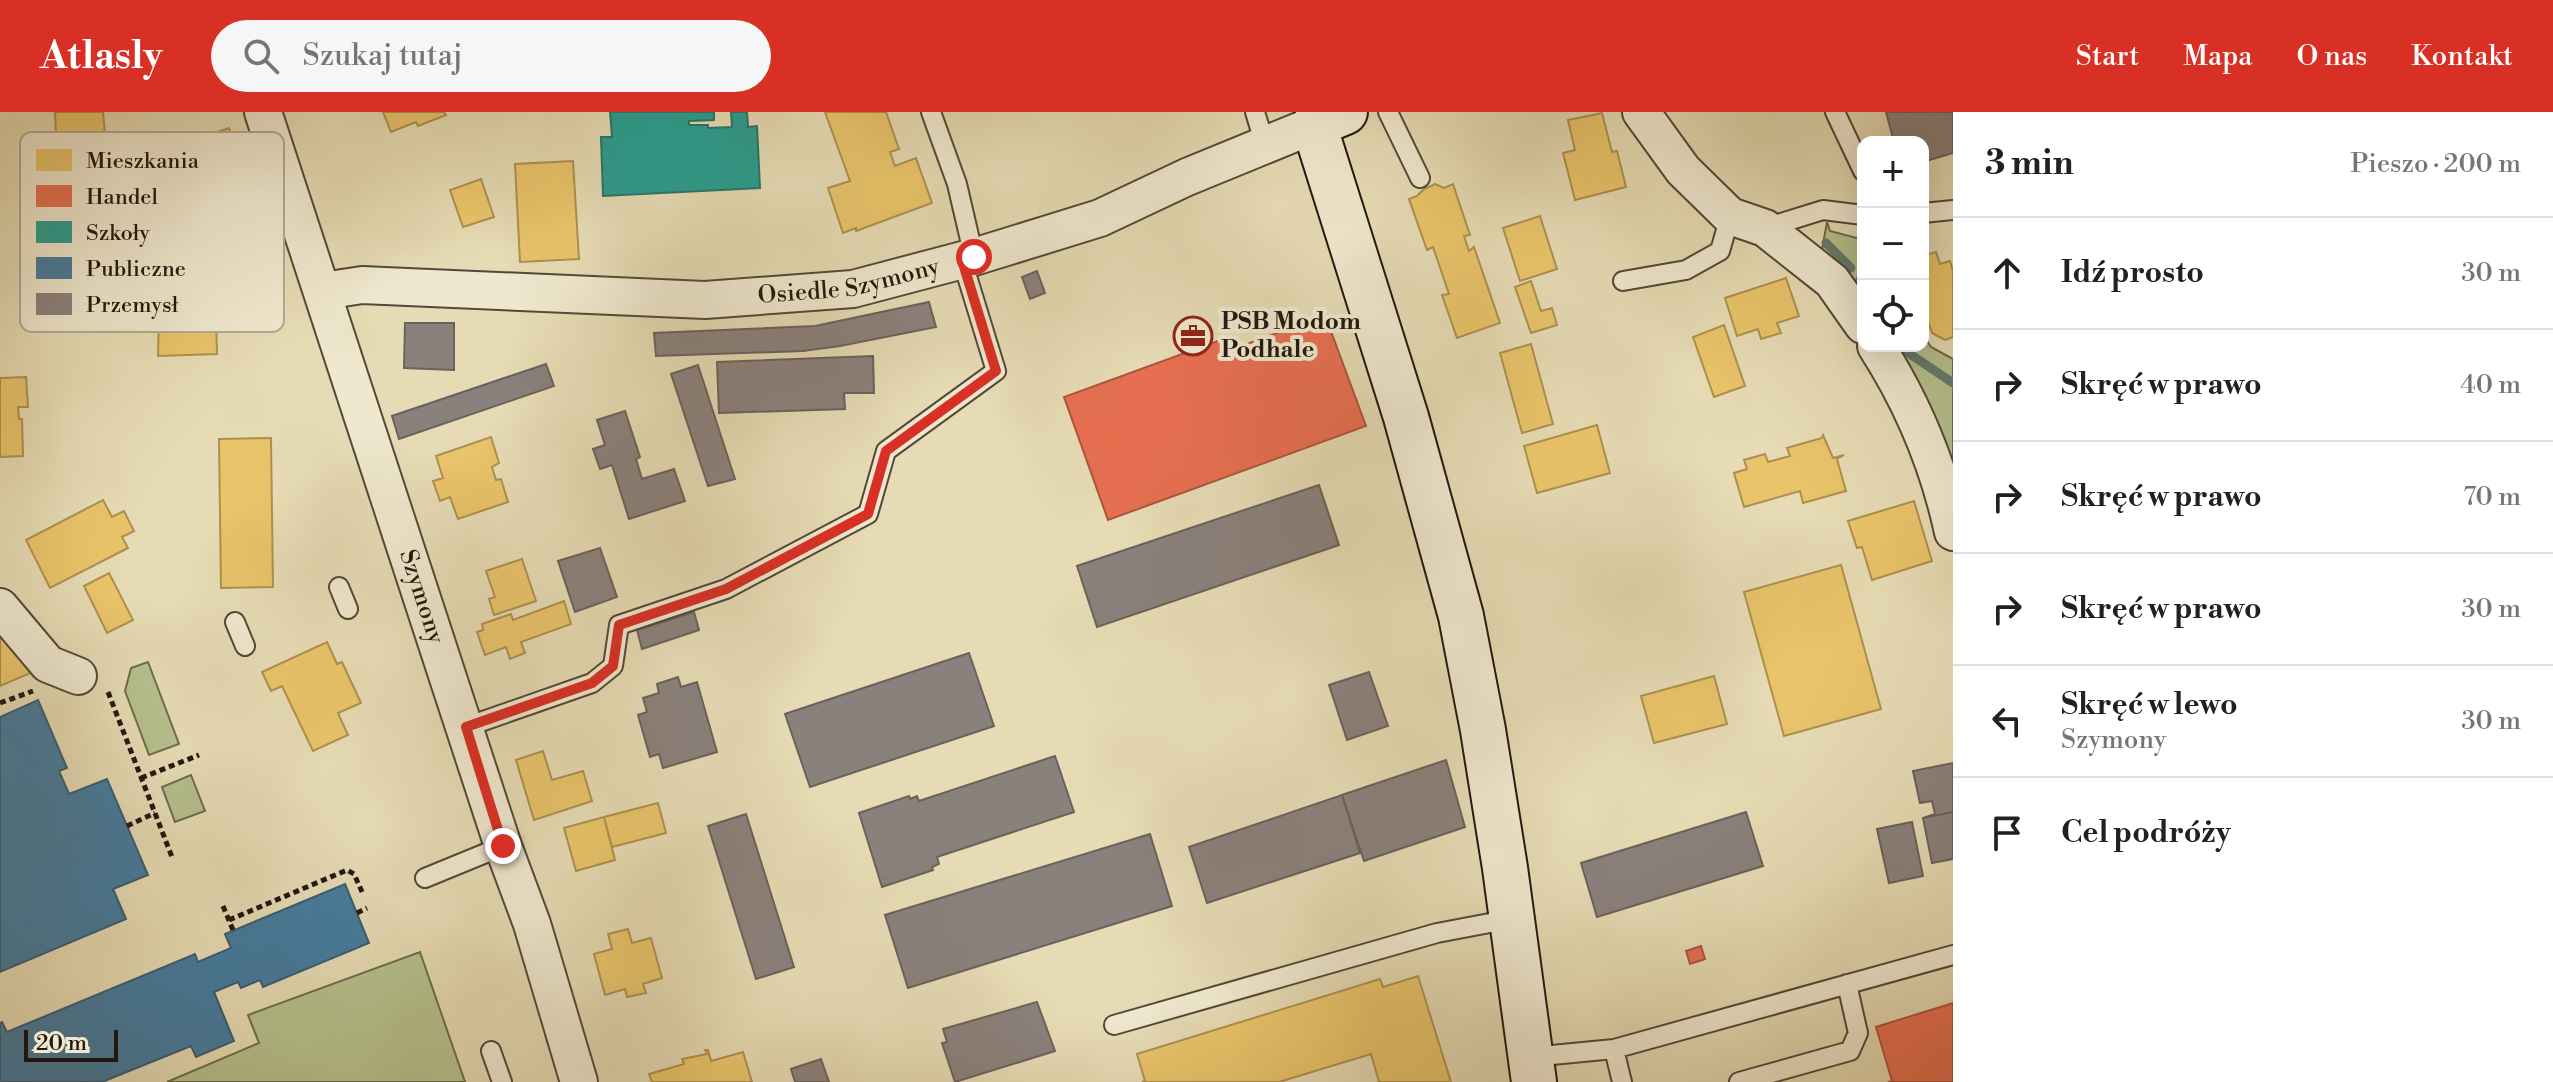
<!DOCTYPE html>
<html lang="pl">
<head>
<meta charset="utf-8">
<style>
  body { margin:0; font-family:"Libre Bodoni",serif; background:#f6f6f6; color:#202124 }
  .controls { position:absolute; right:24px; top:24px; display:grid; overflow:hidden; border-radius:16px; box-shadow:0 8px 32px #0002 }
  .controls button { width:72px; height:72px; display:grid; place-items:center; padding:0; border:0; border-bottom:2px solid #e0e0e0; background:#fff; color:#202124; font:40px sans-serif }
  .scale { position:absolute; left:24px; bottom:20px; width:94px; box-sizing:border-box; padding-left:8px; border:4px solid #211810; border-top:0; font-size:22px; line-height:28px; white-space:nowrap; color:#211810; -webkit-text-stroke:6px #efe8ce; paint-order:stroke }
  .stop { position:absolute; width:24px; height:24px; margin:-18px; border:6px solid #d93025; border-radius:50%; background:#fff }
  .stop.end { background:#d93025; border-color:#fff; box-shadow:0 2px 8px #0008 }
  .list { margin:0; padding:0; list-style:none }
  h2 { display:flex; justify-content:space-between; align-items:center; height:104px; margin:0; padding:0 32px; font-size:34px }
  h2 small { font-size:26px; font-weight:400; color:#757577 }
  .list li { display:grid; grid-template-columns:52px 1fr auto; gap:24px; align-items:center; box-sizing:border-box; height:112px; padding:0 32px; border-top:2px solid #e0e0e0 }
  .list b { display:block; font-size:30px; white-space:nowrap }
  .list p { margin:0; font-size:26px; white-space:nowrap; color:#757577 }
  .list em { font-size:26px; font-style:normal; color:#757577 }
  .icon { flex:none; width:44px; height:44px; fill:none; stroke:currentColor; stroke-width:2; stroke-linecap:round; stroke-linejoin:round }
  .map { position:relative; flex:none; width:1953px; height:970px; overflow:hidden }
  header { display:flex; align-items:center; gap:48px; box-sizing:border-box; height:112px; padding:0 40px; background:#d93025; color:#fff }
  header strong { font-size:38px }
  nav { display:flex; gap:44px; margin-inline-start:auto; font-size:28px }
  .search { width:560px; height:72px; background:#f6f6f6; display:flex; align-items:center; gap:20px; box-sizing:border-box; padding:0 28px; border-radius:44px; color:#757577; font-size:30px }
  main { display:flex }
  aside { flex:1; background:#fff }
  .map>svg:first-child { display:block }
  .green { fill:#b5c08d; stroke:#6b6c4e; stroke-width:2 }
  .homes { fill:#e9c46a; stroke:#ad904f; stroke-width:2 }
  .shops { fill:#e76f51; stroke:#ac553e; stroke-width:2 }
  .schools { fill:#2a9d8f; stroke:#277569; stroke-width:2 }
  .public { fill:#457b9d; stroke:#3a5d73; stroke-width:2 }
  .industry { fill:#8a817c; stroke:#6a625c; stroke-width:2 }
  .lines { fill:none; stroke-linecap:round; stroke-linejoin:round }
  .stream { stroke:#677a6f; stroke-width:9 }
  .lane-casing { stroke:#524939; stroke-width:22 }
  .street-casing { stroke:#524939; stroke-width:40 }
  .secondary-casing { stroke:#211810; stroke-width:48 }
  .path { stroke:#211810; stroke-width:5; stroke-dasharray:6 4; stroke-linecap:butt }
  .lane { stroke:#efe8ce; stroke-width:18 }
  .street { stroke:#efe8ce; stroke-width:36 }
  .secondary { stroke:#efe8ce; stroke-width:44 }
  .route { stroke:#d93025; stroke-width:10 }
  .labels { text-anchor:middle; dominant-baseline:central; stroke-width:8; stroke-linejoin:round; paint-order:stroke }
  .street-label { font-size:24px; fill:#211810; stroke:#efe8ce }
  .poi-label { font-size:24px; font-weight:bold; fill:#211810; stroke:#efe8ce; text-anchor:start }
  .key { fill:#efe8ce; stroke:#b1aa95; stroke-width:2 }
  .key-label { font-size:22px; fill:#211810 }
</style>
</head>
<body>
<header>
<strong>Atlasly</strong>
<div class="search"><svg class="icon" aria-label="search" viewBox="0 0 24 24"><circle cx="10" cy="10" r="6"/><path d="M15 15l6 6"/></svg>Szukaj tutaj</div>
<nav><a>Start</a><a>Mapa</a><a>O nas</a><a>Kontakt</a></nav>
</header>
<main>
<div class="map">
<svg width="1953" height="970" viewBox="0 0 1953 970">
  <rect width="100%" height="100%" fill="#e6dbb4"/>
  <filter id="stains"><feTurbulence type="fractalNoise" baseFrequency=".0025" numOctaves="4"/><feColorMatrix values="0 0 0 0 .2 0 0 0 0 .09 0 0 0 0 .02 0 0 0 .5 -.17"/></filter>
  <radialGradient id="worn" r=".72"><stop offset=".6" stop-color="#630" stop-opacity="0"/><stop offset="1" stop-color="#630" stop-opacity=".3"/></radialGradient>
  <path class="green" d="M1827,110L1830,119L1857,126L1863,135V187L1821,143Z
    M1923,223L1931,235L1953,247V364L1908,252L1896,234H1923Z
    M148,550L179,632L149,643L125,579L131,556Z
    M191,663L205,699L175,710L162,675Z
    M420,840L465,970H167L259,931L248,903Z"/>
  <path class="homes" d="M55,0H103L105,23H113V51L57,53Z
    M383,0H444L446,3L418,14L416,10L391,20Z
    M825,0H886L899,37L890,40L895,54L916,46L932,91L856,119V116L843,121L828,76L850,69Z
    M1602,1L1612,40L1617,39L1626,75L1575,88L1563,41L1575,38L1568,8Z
    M229,16L257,98L212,113L200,79L191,82L184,62L193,59L186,37L210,28L208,23Z
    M573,49L579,147L520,150L515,52Z
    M481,67L494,105L463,115L450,78Z
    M1435,72L1444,76L1453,72L1470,123L1464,124L1469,139L1474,135L1500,211L1457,226L1442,183L1449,182L1433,135L1427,138L1409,87L1417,84L1424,77Z
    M1540,104L1557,157L1520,169L1503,116Z
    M1936,140L1940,152L1950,149L1953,159V225L1945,228L1932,221L1923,194V144Z
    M221,164L223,194H213V206H216L217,242L158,244L159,196L149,197L148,167Z
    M1786,166L1799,204L1777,211L1781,221L1761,227L1758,217L1737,224L1725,186Z
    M1531,169L1541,199L1552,196L1557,213L1531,221L1515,175Z
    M1724,213L1745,274L1714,285L1693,225Z
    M1531,232L1553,312L1522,321L1500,241Z
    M26,265L28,295H18L19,307H22L23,344L0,345V266Z
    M1597,313L1610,361L1537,381L1524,334Z
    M1823,323L1833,346L1844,343L1837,347L1846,379L1803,391L1800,379L1744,395L1734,361L1747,357L1744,348L1765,342L1768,350L1790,344L1787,336L1822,326Z
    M491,325L499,351L492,355L496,368L501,367L508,390L458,407L450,385L440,389L433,369L443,366L436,344Z
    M271,326L273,475L221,476L219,327Z
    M103,388L112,405L124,399L134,419L122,425L128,436L50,476L26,428Z
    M1914,389L1932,449L1872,468L1862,435L1857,436L1848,409Z
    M522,447L536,489L494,503L489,487L495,485L486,459Z
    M1841,453L1881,597L1784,624L1744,480Z
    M109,461L133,508L107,521L84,474Z
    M564,489L571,512L521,530L525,541L510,547L506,535L485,543L477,520L483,518L482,512L511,502L513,508Z
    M0,506L35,559L0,574Z
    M327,530L337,552L342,550L361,591L338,601L348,623L313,639L282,574L271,579L262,560Z
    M1714,564L1727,612L1654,631L1641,584Z
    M543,639L552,668L583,659L592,689L534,708L516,648Z
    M658,691L666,721L612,735L604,705Z
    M604,705L615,748L576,759L564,716Z
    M628,817L632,831L651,826L662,866L643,872L646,881L627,885L625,877L605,883L594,842L612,837L608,822Z
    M1418,864L1451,970H1379L1371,942L1279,970H1142L1145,969L1137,942L1380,867L1383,875Z
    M705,938H708L711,949L743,940L752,970H652L649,962L684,952L682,947L707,942Z"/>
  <path class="shops" d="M1325,203L1366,314L1108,408L1064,285L1226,226L1231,238Z
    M1701,834L1705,847L1690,852L1686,839Z
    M1953,891V970H1888L1892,969L1876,915Z"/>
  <path class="schools" d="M610,0H714V8L689,9V13H708V16L732,15L731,0H747L748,15L757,14L760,76L603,84L601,25H612Z"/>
  <path class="public" d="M38,588L67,656L59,659L69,682L107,667L148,763L113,777L126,807L0,860V605Z
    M345,772L369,831L263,875L260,868L241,876L238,870L214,880L234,929L196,945L191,934L102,970H0V911L2,910L7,920L195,842L198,850L231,836L225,822Z"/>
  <path class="industry" d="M1886,0H1953V41L1923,50V30H1894Z
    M1037,159L1045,181L1030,187L1022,165Z
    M929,190L936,215L840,234L803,239L656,244L654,221L815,214Z
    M405,211H454V258L404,256Z
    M873,244L874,281H844L845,297L719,301L717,250Z
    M546,252L554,274L399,327L392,304Z
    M698,253L735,367L708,374L671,262Z
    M625,299L640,345L636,347L642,367L674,357L685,389L629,407L612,353L600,357L593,337L605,333L597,308Z
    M1319,373L1339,433L1097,515L1077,454Z
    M600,436L617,485L575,500L558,449Z
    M694,500L699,518L642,537L637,518Z
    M969,541L994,614L810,675L785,602Z
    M1369,560L1388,614L1347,628L1329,573Z
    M678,565L681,575L697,570L717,640L663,656L659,642L650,645L638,603L647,600L643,586L659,581L657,572Z
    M1055,644L1074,700L937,745L939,752L932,755L933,758L882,775L859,701L909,684L910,687L917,684L919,689Z
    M1446,648L1465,715L1364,749L1342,683Z
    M1953,651V700L1923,706L1935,702L1932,689L1920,691L1913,659Z
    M1342,683L1360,741L1207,791L1189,735Z
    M1746,700L1763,754L1597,805L1581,751Z
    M1953,700V747L1932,751L1923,706Z
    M746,702L794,855L756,867L708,714Z
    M1912,710L1923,764L1889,771L1877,717Z
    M1150,722L1172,794L908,876L885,803Z
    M1037,890L1055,939L955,970L942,931L947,930L943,917Z
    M821,947L829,970H795L791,957Z"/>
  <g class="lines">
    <path class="stream" d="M1826,131L1851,156
      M1860,167L1863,172
      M1903,234L1907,240L1953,271"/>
    <g class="lane-casing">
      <path id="lane" d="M931,0L957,72L974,145
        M1255,0L1265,33
        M1388,0L1420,66
        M1835,0L1863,59
        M1923,101L1953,98
        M1765,116L1823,98L1863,103
        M1623,169L1686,158L1720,139L1730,104
        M339,475L348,497
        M235,510L245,534
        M466,615L592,571L613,554L619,513L726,477L868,402L886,339L996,259L962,148
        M425,766L503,734
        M1114,913L1437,821L1511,807
        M1614,937L1622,970
        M491,939L502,970
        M1531,945L1614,937L1953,843
        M1739,970L1850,939L1858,921L1847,872"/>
    </g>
    <g class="street-casing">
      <g id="street">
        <path id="s1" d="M263,0L503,734L532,812L579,970"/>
        <path d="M1641,0L1683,58L1730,104L1765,116L1832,169L1863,213"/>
        <path id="s2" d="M323,179L362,173L705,188L853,177L974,145L1100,106L1187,65L1314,13"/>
        <path d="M1876,234C1912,290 1939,355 1953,420"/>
        <path d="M0,495L48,552L78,564"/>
      </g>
    </g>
    <g class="secondary-casing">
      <path id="secondary" d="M1345,0L1314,13L1406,305L1461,504L1483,618L1505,756L1534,970"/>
    </g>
    <path class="path" d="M242,143L236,111L262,102
      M108,580L172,745
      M0,591L33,579
      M141,666L199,643
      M127,714L155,701
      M223,794L233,818
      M357,801L367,796
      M229,808L347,758L354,762L363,782"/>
    <use href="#lane" class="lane"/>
    <use href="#street" class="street"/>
    <use href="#secondary" class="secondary"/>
  </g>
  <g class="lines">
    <path class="route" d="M503,734L466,615L592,571L613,554L619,513L726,477L868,402L886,339L996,259L962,148L974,145"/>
  </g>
  <defs>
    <g id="office-ring" transform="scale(2)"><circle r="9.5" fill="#efe8ce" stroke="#8f2418" stroke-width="1.5"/><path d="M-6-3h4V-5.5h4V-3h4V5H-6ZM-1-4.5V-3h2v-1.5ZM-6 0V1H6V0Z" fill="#8f2418"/></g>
  </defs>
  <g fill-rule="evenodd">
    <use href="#office-ring" x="1193" y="224"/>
  </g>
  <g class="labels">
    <g class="street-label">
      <text stroke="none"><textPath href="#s2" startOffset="528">Osiedle Szymony</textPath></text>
      <text stroke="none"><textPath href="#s1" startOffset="510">Szymony</textPath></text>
    </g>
    <g class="poi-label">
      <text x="1221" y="210">PSB Modom<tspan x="1221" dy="28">Podhale</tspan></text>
    </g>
  </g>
  <rect x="20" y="20" width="264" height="200" rx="12" class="key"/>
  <rect x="36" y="37" width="36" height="22" fill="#e9c46a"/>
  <rect x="36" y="73" width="36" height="22" fill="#e76f51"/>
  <rect x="36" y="109" width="36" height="22" fill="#2a9d8f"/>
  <rect x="36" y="145" width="36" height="22" fill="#457b9d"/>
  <rect x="36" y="181" width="36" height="22" fill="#8a817c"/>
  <g class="key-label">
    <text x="86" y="56">Mieszkania</text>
    <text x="86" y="92">Handel</text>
    <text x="86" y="128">Szkoły</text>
    <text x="86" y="164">Publiczne</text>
    <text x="86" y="200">Przemysł</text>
  </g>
  <rect width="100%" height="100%" filter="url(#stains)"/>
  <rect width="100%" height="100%" fill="url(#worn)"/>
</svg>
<div class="controls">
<button>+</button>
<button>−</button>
<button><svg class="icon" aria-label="locate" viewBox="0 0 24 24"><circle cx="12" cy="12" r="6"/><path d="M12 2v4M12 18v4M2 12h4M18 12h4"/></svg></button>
</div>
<div class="scale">20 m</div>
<div class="stop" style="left:974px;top:145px"></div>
<div class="stop end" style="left:503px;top:734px"></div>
</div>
<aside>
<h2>3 min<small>Pieszo · 200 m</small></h2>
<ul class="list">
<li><svg class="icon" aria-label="ahead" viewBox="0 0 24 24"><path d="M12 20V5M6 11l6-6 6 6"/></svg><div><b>Idź prosto</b></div><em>30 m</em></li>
<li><svg class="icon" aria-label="right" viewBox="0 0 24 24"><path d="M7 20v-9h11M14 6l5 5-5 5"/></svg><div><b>Skręć w prawo</b></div><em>40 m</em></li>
<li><svg class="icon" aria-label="right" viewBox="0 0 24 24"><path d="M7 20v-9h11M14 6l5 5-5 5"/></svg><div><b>Skręć w prawo</b></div><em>70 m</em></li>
<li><svg class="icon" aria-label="right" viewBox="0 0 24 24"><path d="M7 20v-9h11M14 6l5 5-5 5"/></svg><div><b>Skręć w prawo</b></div><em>30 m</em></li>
<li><svg class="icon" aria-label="left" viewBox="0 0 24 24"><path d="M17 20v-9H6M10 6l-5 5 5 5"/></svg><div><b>Skręć w lewo</b><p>Szymony</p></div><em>30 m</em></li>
<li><svg class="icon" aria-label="arrive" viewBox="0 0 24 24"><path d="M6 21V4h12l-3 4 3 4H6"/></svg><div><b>Cel podróży</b></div></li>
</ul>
</aside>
</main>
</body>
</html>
